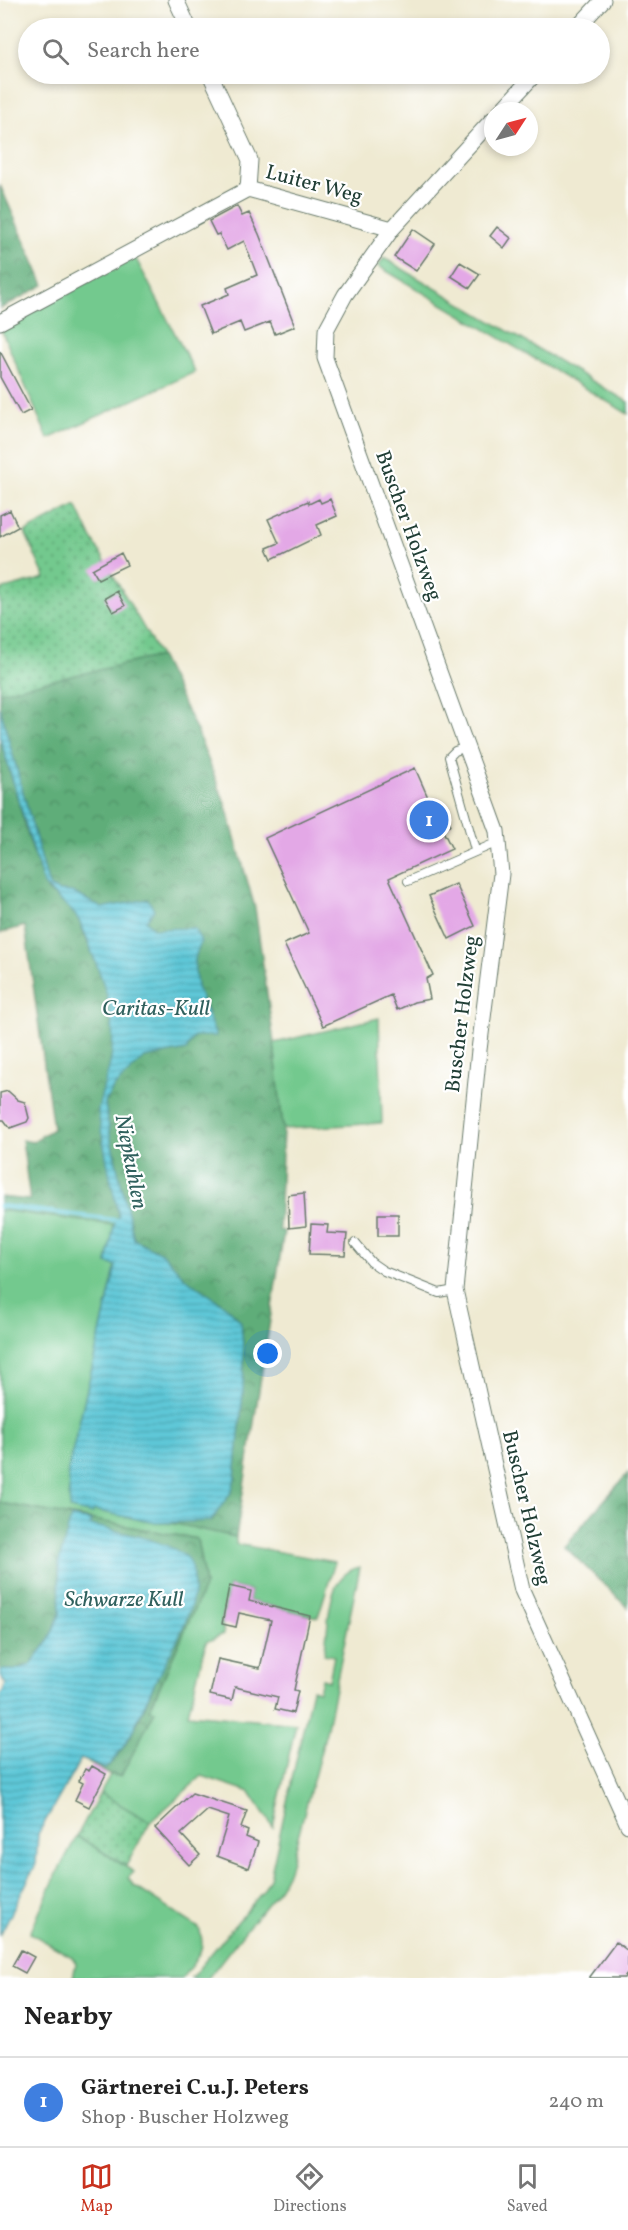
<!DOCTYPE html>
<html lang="en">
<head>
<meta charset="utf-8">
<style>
  body { margin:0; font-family:Vollkorn,serif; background:#f2f2f2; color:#222 }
  .compass { position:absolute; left:484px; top:102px; width:54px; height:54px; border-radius:50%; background:#fff; box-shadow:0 3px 9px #0003; rotate:54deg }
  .you { position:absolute; left:268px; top:1354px; width:21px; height:21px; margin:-15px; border:4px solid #fff; border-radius:50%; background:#1a73e8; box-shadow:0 0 0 9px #1a73e833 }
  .badge { display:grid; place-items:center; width:39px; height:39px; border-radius:50%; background:#c8321e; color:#fff; font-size:20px; font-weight:700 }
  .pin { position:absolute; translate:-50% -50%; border:3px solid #fff; box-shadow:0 2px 6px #0006 }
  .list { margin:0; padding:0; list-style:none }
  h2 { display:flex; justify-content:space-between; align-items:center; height:78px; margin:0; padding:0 24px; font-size:26px }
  h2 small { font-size:20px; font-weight:400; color:#767676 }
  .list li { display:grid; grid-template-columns:39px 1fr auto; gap:18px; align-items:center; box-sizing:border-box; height:90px; padding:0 24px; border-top:2px solid #e0e0e0 }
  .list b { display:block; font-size:22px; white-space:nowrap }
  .list p { margin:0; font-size:20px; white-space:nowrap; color:#767676 }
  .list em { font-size:20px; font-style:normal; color:#767676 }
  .icon { flex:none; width:33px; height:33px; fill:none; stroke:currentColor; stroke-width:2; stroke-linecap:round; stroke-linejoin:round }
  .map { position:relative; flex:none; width:628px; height:1978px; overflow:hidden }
  .search { position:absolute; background:#fff; box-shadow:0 3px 9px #0003; left:18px; right:18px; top:18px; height:66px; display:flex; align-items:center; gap:15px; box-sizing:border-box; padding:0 21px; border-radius:33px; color:#767676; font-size:22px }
  .sheet { height:168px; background:#fff }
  nav { display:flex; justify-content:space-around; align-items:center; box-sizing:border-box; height:84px; border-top:2px solid #e0e0e0; background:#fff; font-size:16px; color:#767676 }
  nav a { display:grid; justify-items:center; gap:3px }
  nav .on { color:#c8321e }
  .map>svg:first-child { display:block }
  .green { fill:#73c98e; stroke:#498361; stroke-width:1.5 }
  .forest { fill:url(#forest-crowns); stroke:#3e7556; stroke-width:1.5 }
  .garden { fill:url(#garden-dots); stroke:#498361; stroke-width:1.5 }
  .water { fill:url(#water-rules); stroke:#3e8286; stroke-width:1.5 }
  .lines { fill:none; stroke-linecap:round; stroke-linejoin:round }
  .stream { stroke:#5ec8d8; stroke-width:4.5 }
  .building { fill:#e3a8e6 }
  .lane-casing { stroke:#687a6b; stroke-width:10 }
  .street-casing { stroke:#687a6b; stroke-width:17 }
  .lane { stroke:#fff; stroke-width:8 }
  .street { stroke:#fff; stroke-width:15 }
  .labels { text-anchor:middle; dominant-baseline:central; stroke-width:4.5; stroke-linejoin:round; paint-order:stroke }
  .street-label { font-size:21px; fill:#1f3d34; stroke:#fff }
  .water-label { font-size:22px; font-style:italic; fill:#2f605d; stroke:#fff }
</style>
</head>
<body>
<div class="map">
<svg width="628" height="1978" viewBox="0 0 628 1978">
  <defs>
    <pattern id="forest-crowns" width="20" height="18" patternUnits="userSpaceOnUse" patternTransform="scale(1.5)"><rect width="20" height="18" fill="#5ead79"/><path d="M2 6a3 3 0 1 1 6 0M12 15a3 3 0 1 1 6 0" fill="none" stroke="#4d8e64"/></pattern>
    <pattern id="garden-dots" width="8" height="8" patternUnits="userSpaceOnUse" patternTransform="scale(1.5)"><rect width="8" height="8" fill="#73c98e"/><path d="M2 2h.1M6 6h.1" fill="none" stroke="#5ea475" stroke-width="1.8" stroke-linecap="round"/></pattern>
    <pattern id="water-rules" width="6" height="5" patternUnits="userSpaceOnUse" patternTransform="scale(1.5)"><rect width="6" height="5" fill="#5ec8d8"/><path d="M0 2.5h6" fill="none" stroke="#4da4b0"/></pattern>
  </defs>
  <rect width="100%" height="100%" fill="#fff"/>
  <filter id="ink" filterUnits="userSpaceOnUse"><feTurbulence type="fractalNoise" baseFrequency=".0167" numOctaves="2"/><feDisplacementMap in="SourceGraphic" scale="12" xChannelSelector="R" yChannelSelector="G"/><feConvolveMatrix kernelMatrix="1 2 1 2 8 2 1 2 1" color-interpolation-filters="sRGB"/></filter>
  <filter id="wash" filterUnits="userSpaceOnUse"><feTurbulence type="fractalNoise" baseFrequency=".008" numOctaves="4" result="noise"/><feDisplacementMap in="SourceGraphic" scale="24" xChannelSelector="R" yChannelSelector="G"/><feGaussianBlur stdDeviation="1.35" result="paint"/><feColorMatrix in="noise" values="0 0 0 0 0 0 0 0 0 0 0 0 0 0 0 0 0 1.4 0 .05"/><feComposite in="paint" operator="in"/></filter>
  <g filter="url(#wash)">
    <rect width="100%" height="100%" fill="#efead2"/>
    <path class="green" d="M134,255L195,372L48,439L1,329Z
      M384,258L628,402V414L378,266Z
      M379,1018L382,1123L283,1129L274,1043Z
      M0,1210L114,1225L107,1263L116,1265L68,1470L70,1509L92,1513L93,1510L156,1523C183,1522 211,1531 236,1537V1544L335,1562L318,1617L249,1601L251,1591L229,1586L222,1624L224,1634L206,1642L188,1714L296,1724L273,1827L250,1792L202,1776L150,1822L100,1793L110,1775L121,1776L154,1711H149L205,1585L197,1539L0,1503Z
      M360,1567L326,1732L289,1870L280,1887L208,1978H191L263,1891L270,1878L312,1689L319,1691L322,1679L329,1681L334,1656L324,1654C330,1627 324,1574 360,1567Z
      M77,1836L134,1872L128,1878L134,1886L199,1928C208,1951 195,1960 182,1978H73L76,1963L72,1957L30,1933L57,1873Z"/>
    <path class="forest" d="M0,185L44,285L0,309Z
      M160,656L197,731L226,806L255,908L274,1043L283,1129L279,1230L284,1231L236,1537L167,1522L211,1521L232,1491L235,1478L243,1393L244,1357L241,1322L228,1308L185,1278L163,1254L134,1239L111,1140L105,1103L113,1088L144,1058L186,1050L208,1013L197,987L194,961L201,941L194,929H154L146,921L148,899L102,908L72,892L58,891L49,886L0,708V692Z
      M0,738L31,846L48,891L66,905L78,918L107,991L114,1042L108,1075L98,1111L101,1119L102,1136L119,1216L114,1225L0,1210V1197L30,1200L22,1140L32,1142L53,1129L25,926L0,933Z
      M628,1473V1608L564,1546Z
      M0,1503L197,1539L205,1585L149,1710L155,1711L121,1776L110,1775L87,1762L105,1769C130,1746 142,1713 155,1682L90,1525L91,1521L59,1562L60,1614L48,1642L30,1665L14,1670H0Z"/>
    <path class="garden" d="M76,505L89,533L160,656L0,692V590L45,578L25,532Z
      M100,1793L150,1822L126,1866L77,1836Z"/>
    <path class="water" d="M0,708L49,886L58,891L72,892L102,908L148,899L154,910L146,921L154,929L194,928L201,941L194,961L197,987L216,1036H194L186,1050L144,1058L113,1088L105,1103L111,1140L134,1239L163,1254L185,1278L228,1308L241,1322L244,1357L243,1393L235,1478L232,1491L211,1521L156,1523L94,1510L92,1514L70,1509L68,1470L116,1266L107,1263L114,1225L119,1216C110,1182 104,1147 98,1113C97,1105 109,1071 111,1059C117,1022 106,987 92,953C88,942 84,929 78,919C69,904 52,897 43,883L0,738Z
      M71,1517L91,1521L90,1525C114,1531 176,1541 189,1561C192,1567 195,1586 194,1593C188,1625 170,1653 155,1682C140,1712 131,1745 105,1769L81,1759L38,1834L36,1864L0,1936V1698L6,1684L0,1676V1670H14L30,1665L48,1642L60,1614L59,1562Z"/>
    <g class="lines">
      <path class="stream" d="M0,1206L122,1221"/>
    </g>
    <g id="blocks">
      <path class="building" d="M237,206L242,216L249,213L259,234L295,326L275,334L270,322L244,332L240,322L211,334L200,306L229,294L227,288L257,275L244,241L227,250L219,234L216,235L209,221Z
        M497,227L511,238L504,248L490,236Z
        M413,229L435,244L416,271L394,257Z
        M460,262L480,274L470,288L451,276Z
        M0,351L31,410L21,415L0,377Z
        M319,499L321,503L330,499L337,516L317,525L321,535L272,559L267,548L279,543L268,519L308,501L309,504Z
        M10,510L18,527L0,537V515Z
        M121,553L127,565L98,579L92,569Z
        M117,591L125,606L113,612L105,598Z
        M415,768L430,802L439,798L451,825L442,829L452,849L389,878L433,975L426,979L430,999L414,1002L397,1010L391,995L323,1026L284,944L309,933L265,838Z
        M456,884L475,926L449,939L429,896Z
        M8,1091L18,1100L25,1102L29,1118L27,1122L10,1128L4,1120H0V1093Z
        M304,1193L306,1226L289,1228L288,1195Z
        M378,1214H398V1236H378Z
        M311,1224L328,1225L327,1233L347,1234L345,1255L309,1254Z
        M229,1586L251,1591L249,1601L310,1616L294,1690L298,1691L293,1713L275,1709L278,1697L235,1687L232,1700L210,1695L218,1659L260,1668L271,1620L239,1613L236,1627L222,1624Z
        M92,1766L106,1774L89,1807L75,1800L83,1783L79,1781L85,1769L89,1771Z
        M192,1793L247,1811L241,1828L248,1831L246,1837L258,1842L249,1868L217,1856L229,1817L208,1810L181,1834L200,1855L189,1865L155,1828Z
        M616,1942L628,1951V1973L624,1978H589Z
        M21,1950L34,1957L25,1973L12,1966Z"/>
    </g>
  </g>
  <g filter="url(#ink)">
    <use href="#blocks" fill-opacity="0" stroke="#687a6b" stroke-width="1.5"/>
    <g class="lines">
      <g class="lane-casing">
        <path id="lane" d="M467,747L455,751L449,757L475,850
          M408,881L498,842
          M355,1243L371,1262L384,1271L439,1293L455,1290"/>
      </g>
      <g class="street-casing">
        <path id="street" d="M176,0L189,28
          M577,28L603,0
          M210,74L250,160L248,189
          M501,111L535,74
          M392,229L345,295L326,330L325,358L497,831L501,874L479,1050L455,1290L522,1590L628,1825
          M0,322L248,189L392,229L493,119"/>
      </g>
      <use href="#lane" class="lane"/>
      <use href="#street" class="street"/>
    </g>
  </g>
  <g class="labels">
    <g class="street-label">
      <text transform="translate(314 185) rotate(15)">Luiter Weg</text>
      <text transform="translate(408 526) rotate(70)">Buscher Holzweg</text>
      <text transform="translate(463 1014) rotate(-83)">Buscher Holzweg</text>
      <text transform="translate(526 1508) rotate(77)">Buscher Holzweg</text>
    </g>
    <g class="water-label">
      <text x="156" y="1009">Caritas-Kull</text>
      <text transform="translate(130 1162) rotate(79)">Niepkuhlen</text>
      <text x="124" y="1600">Schwarze Kull</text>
    </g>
  </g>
</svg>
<svg class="compass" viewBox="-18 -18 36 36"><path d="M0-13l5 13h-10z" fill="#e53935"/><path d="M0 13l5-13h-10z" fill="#767676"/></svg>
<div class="you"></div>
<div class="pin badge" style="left:429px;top:820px;background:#3f7fe0">1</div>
<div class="search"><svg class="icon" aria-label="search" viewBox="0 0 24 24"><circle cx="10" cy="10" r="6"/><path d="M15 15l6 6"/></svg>Search here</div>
</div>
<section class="sheet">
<h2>Nearby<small></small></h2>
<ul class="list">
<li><span class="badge" style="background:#3f7fe0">1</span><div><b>Gärtnerei C.u.J. Peters</b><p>Shop · Buscher Holzweg</p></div><em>240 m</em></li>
</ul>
</section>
<nav>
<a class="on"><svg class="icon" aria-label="map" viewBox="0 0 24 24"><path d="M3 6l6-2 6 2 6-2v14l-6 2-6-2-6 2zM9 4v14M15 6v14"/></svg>Map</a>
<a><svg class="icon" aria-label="directions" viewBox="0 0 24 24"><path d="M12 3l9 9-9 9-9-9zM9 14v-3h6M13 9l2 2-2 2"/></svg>Directions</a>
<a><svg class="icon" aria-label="saved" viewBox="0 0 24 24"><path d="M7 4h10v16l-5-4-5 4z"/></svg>Saved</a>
</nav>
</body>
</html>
